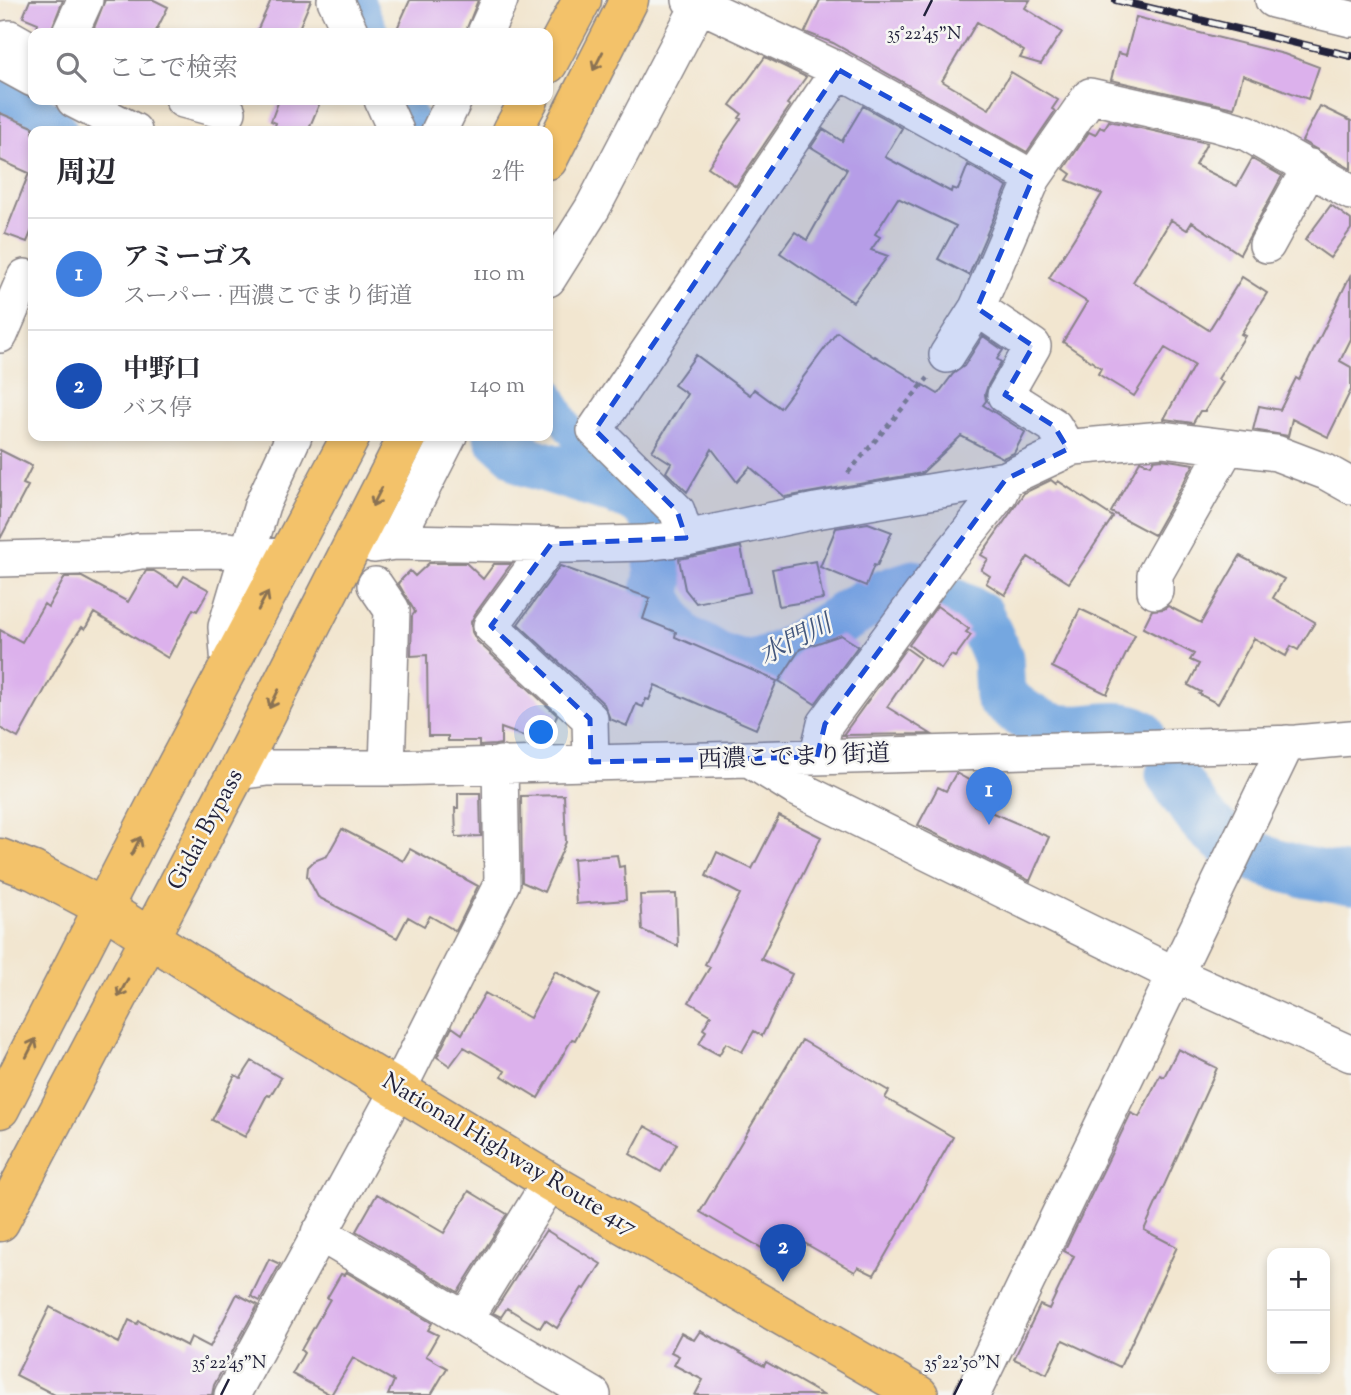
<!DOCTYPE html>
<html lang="ja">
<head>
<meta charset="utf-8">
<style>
  body { margin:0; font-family:"Sorts Mill Goudy","Noto Serif JP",serif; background:#f7f7f7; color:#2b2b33 }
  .controls { position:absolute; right:21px; bottom:21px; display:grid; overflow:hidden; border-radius:14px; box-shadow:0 4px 10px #0003 }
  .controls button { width:63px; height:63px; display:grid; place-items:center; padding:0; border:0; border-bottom:2px solid #e1e1e2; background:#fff; color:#2b2b33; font:35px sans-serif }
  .you { position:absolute; left:542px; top:733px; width:24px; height:24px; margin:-18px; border:5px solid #fff; border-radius:50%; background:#1a73e8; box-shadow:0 0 0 10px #1a73e833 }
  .badge { display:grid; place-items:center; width:46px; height:46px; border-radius:50%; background:#0f766e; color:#fff; font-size:23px; font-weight:700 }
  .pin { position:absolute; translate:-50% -58px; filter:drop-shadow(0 2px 4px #0008) }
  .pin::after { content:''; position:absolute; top:37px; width:24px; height:21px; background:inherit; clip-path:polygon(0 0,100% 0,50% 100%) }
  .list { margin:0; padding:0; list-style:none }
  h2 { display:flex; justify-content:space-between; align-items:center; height:91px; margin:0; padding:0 28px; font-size:30px }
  h2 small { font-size:23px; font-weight:400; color:#7c7c81 }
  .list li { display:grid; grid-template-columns:46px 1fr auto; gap:21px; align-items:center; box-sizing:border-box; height:112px; padding:0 28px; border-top:2px solid #e1e1e2 }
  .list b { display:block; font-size:26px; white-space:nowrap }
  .list p { margin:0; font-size:23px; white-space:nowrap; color:#7c7c81 }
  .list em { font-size:23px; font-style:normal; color:#7c7c81 }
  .icon { flex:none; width:38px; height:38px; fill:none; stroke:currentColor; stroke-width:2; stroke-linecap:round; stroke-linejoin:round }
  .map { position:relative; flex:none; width:1351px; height:1395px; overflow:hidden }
  .search { position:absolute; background:#fff; box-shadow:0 4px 10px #0003; left:28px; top:28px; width:525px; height:77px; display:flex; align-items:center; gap:18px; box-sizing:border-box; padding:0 24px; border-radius:14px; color:#7c7c81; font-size:26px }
  .panel { position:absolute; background:#fff; box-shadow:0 4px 10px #0003; left:28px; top:126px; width:525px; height:315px; border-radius:14px }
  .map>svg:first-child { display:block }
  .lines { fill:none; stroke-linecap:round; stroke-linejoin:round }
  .canal { stroke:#74a7e0; stroke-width:30 }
  .river { stroke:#74a7e0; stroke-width:51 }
  .building { fill:#dcb1ec }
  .minor-casing { stroke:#8a8486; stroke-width:38 }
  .major-casing { stroke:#8a8486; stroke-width:41 }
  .highway-casing { stroke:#8a8486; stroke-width:41 }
  .path { stroke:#8a8486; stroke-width:4.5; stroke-dasharray:5 5; stroke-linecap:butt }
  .minor { stroke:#fff; stroke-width:35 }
  .major { stroke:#f3c26a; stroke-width:38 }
  .highway { stroke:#f3c26a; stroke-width:38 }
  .rail-casing { stroke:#22223b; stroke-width:8 }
  .rail { stroke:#f6f6f2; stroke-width:5; stroke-dasharray:16; stroke-linecap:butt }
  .oneway { stroke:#8a7252 }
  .marked { fill:#1d4ed8; fill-opacity:0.2; stroke:#1d4ed8; stroke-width:5; stroke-dasharray:14 9; stroke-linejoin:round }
  .ticks { fill:none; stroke:#22223b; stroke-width:2.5 }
  .labels { text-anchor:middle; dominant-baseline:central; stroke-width:5; stroke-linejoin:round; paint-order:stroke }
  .street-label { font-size:24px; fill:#22223b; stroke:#f6f6f2 }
  .water-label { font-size:26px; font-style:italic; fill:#43577d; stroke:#f6f6f2 }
  .ticks-label { font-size:18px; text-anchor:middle; fill:#22223b; stroke:#f6f6f2; stroke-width:5; stroke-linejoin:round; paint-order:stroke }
</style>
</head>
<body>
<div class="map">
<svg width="1351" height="1395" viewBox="0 0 1351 1395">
  <rect width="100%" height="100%" fill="#f6f6f2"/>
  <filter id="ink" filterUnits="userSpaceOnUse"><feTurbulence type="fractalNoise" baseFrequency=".0143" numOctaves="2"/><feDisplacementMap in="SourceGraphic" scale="14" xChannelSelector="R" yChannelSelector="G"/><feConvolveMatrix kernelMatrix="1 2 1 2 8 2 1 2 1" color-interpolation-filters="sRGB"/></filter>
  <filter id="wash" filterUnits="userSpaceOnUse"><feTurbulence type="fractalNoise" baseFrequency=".00686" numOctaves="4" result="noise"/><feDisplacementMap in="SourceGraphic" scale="28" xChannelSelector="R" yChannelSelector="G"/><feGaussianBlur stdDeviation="1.57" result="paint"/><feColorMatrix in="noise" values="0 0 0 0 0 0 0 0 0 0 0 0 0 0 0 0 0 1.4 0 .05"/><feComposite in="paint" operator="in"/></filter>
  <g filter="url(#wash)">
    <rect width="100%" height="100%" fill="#f2e6d0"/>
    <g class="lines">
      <path class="canal" d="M359,0L374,33
        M405,100L419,131
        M548,391L568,428L618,490"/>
      <path class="river" d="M0,92L52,131
        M499,436L527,461L618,490L646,503L660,526L659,579L655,595L678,636L715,657L742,666L767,662L790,651L877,597L914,585L979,616L998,658L1000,696C1018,711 1034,724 1057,729C1085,735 1113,720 1139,733
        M1171,774C1183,791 1195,813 1210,827C1247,862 1302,874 1351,880"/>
    </g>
    <g id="blocks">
      <path class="building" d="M30,0H63L50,33L37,28L38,23L23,17Z
        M105,0H154L168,7L155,33H92Z
        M271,0H311L297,33H256Z
        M410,0H478L465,33H395Z
        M820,0H1030L1025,8L1062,32L1041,64L1020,58L1024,51L977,22L942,81L989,109L1011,72L1058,100L1052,109L1055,111L1027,152L833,43L805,32Z
        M1136,17L1284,54L1319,67L1308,99L1243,75L1234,108L1111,80L1118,53L1126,55Z
        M765,57L806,77L787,104L790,106L736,186L708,167L741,119L739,118L742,114L730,105Z
        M279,100H321L308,131H273L276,123L271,121Z
        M863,106L902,128L885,157L951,192L952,188L958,190L968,165L1007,187L969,275L938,259L956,226L898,198L875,234L880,237L871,250L888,256L853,302L780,253L795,232L807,240L847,169L811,147L823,129L842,141Z
        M1320,106L1351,121V169L1302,141Z
        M0,113L33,127V227L27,242L5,234L29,173L0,160Z
        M1109,121L1207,143L1195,165L1237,186L1252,159L1282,176L1240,254L1192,222L1187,230L1171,220L1133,282L1209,330L1242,277L1267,293L1241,334L1245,336L1218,379L1223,382L1205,411H1200L1193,423L1164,419L1194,365L1165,348L1134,396L1098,374L1101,368L1063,342L1087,302L1049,278L1102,194L1067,180L1071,174L1064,169L1089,132L1095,135L1100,127L1104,129Z
        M1331,205L1351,220V229L1330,258L1305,240Z
        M1351,274V339L1340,361L1351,367V390L1328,437L1292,419L1288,436L1253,430L1259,406L1280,410L1296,378L1299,380Z
        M837,332L874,357L875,356L938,394L953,374L964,366L983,336L1003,350L997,359L1001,362L988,385L985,394L986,401L983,405L1025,432L1014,453L1003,458L961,436L922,473L785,497L750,467L737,482L712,449L687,492L666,472L671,463L652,451L687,394L674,385L696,355L750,395L754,389L780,408Z
        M0,450L32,466L23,484L28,486L0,539Z
        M1162,459L1194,464L1154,535L1111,512L1140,461L1151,465L1154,460Z
        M1051,480L1056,484L1058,481L1113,517L1069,583L1028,557L1005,595L986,583L990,576L981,570L988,559L981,555L1024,493Z
        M868,523L892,532L877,566L874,565L866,586L820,567L836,528Z
        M741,547L750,592L696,603L685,589L679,559Z
        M1240,556L1284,579L1273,598L1315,622L1298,650L1291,646L1286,656L1254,638L1218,704L1199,694L1201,692L1188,685L1199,664L1190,660L1194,654L1143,628L1152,610L1164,609L1168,606L1201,623Z
        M816,561L823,599L779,606L772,569Z
        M429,563H466L483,579L494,564H511L475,614L471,622L472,632L477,641L557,715L546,744L501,728V744L495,745L479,746V741H448V736H428L427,655L411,656L412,616L415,612L398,583L410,571L415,576Z
        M560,566L650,598L643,619L676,632L675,637L777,681L756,729L655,685L649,700L646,699L643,707L636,704L627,726L610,719L604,704L518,624Z
        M146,571H154L178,586L184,576L209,590L197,611L193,609L168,658L94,613L85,629L82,627L69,646L18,738L0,728V630L22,642L44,604L48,607L65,577H82L128,602Z
        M937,606L969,629L966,632L971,635L955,657L951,655L941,669L909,645Z
        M1080,609L1135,635L1107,694L1052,667Z
        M841,635L858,646L815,704L779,681L800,649Z
        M906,648L920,658L887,707L931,734L843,735Z
        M956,773L983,788L974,805L1049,837L1030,881L918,825L938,787L946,791Z
        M458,793H480L481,836L456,837L455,808H458Z
        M564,795L566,842L544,892L522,882L521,796Z
        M779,816L821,837L761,959L792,974L762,1036L754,1031L742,1052L726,1043L719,1055L699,1044L706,1031L703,1029L711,1015L689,1002L710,967L705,964L740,894L706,876L717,852L752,869Z
        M342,829L403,861L410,849L478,886L456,931L430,916L424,926L408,917L397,938L318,897L307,876L308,867L314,861L327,856Z
        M617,855L619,867L624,866L626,900L576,904L573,859Z
        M676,894L678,946L642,930L640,895Z
        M555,971L599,995L575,1040L572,1039L538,1098L502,1076L505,1071L464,1047L450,1066L437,1057L452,1027L462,1034L485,993L530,1018Z
        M802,1040L889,1091L885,1098L953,1137L874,1275L858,1267L855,1272L801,1241L787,1263L700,1212Z
        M1178,1049L1217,1068L1144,1230L1177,1247L1120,1367L1063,1340L1047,1374L1014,1359L1040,1305L1049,1309L1074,1256L1064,1251L1131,1113L1139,1117L1160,1075L1164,1077Z
        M252,1061L281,1078L270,1096L267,1095L245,1137L212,1120L235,1075L241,1078Z
        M645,1126L677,1144L661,1172L630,1154Z
        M469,1191L507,1214L458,1292L356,1231L377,1194L444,1233Z
        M546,1230L601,1264L585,1289L582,1288L557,1328L545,1320L540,1328L507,1308L501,1317L493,1313Z
        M269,1259L280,1264L260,1301L251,1296Z
        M346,1272L432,1323L428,1330L438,1335L426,1356L447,1368L431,1395H388L394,1381L353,1358L331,1395L292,1374L304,1353L301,1350L330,1299L327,1298L341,1274L344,1275Z
        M237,1294L258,1305L214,1385L212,1395H55L16,1375L50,1307L119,1343L129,1320L137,1324L139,1321L187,1346L191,1337L210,1347Z
        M700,1331L764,1366L766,1362L823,1395H695L703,1380L674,1365L679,1356L671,1352L681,1333L694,1340Z"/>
    </g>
  </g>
  <g filter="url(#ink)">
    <use href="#blocks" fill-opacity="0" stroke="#8a8486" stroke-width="2"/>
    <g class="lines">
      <g class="minor-casing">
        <path id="minor" d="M335,0L351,33
          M690,0L839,70L1033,178L977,308L1033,346L1005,395L1054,426L1068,449
          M1273,0L1351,19
          M70,33L85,0
          M485,33L500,0
          M0,40L10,38L33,51
          M0,61L33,79
          M74,100L134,131
          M183,100L228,112
          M382,100L396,131
          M439,131L454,100
          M1033,178L1090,96L1216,124L1247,133L1351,192
          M1267,245L1310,167
          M548,279L592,209L699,5
          M0,335L25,277
          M947,355L977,308
          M357,536L374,545L395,542L569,545L645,543L686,538L816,511L1006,479L1074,447L1162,439L1276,453L1326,472L1351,486
          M686,538L677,511L595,430L839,70
          M395,542L449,436
          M551,544L491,626L590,719L591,762
          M0,559L115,556L140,551L228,550L286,558
          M375,585L392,610L387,768
          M1155,591V574L1227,447
          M229,666L226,627L262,505L294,436
          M817,757L825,724L949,557L999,494L1006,479
          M749,759L794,787L1174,974L1351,1054
          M237,772L267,768H387L749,759L1296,743L1351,738
          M319,1233L593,1395
          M466,1318L550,1182
          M232,1395L399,1088L502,883L500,764
          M972,1395L1287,743"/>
      </g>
      <g class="major-casing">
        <path id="major" d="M0,858L34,871L104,908"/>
      </g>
      <g class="highway-casing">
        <path id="highway" d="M548,64L582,0
          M512,131L529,100
          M548,160L629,0
          M104,908L186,961L550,1182L919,1395
          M0,1109L166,785L351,436
          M0,1222L237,772L408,436"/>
      </g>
      <path class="path" d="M848,473L928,378"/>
      <use href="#minor" class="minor"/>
      <use href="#major" class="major"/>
      <use href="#highway" class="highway"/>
      <g class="rail-casing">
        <path id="rail" d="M1116,0L1351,56"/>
      </g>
      <use href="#rail" class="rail"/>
    </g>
    <defs><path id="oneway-shaft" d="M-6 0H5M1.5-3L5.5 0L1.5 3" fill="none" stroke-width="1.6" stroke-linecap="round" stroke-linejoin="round" transform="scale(1.75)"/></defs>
    <g class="oneway">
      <use href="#oneway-shaft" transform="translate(598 61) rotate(117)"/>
      <use href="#oneway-shaft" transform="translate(377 497) rotate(117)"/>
      <use href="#oneway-shaft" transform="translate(263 601) rotate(-62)"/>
      <use href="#oneway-shaft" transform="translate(274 699) rotate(117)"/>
      <use href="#oneway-shaft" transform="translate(136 846) rotate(-63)"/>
      <use href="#oneway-shaft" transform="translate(123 988) rotate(118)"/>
      <use href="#oneway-shaft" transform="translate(31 1048) rotate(-63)"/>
    </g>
  </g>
  <path class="marked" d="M839,70L1033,178L977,308L1033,346L1005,395L1054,426L1068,449L1006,479L825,724L817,757L591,762L590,719L491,626L551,544L686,538L677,511L595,430Z"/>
  <path class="ticks" d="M924,16L932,0M221,1395L229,1379M954,1395L962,1379"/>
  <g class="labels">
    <g class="street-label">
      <text transform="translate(794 758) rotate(-2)">西濃こでまり街道</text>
      <text transform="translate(206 830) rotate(-62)">Gidai Bypass</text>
      <text transform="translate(509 1155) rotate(31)">National Highway Route 417</text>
    </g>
    <g class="water-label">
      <text transform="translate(796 641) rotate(-27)">水門川</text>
    </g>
  </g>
  <g class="ticks-label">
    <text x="924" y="39">35°22'45"N</text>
    <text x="229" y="1368">35°22'45"N</text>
    <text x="962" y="1368">35°22'50"N</text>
  </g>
</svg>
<div class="controls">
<button>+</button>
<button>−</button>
</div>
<div class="you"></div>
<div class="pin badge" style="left:989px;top:825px;background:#3f7fe0">1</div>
<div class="pin badge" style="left:783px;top:1282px;background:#1a4fb4">2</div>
<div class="search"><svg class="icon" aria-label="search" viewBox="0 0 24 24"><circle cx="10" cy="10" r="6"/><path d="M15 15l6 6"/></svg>ここで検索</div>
<section class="panel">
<h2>周辺<small>2件</small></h2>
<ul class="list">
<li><span class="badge" style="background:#3f7fe0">1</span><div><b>アミーゴス</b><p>スーパー · 西濃こでまり街道</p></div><em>110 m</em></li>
<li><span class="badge" style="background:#1a4fb4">2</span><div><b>中野口</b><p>バス停</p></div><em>140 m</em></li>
</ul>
</section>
</div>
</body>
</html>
